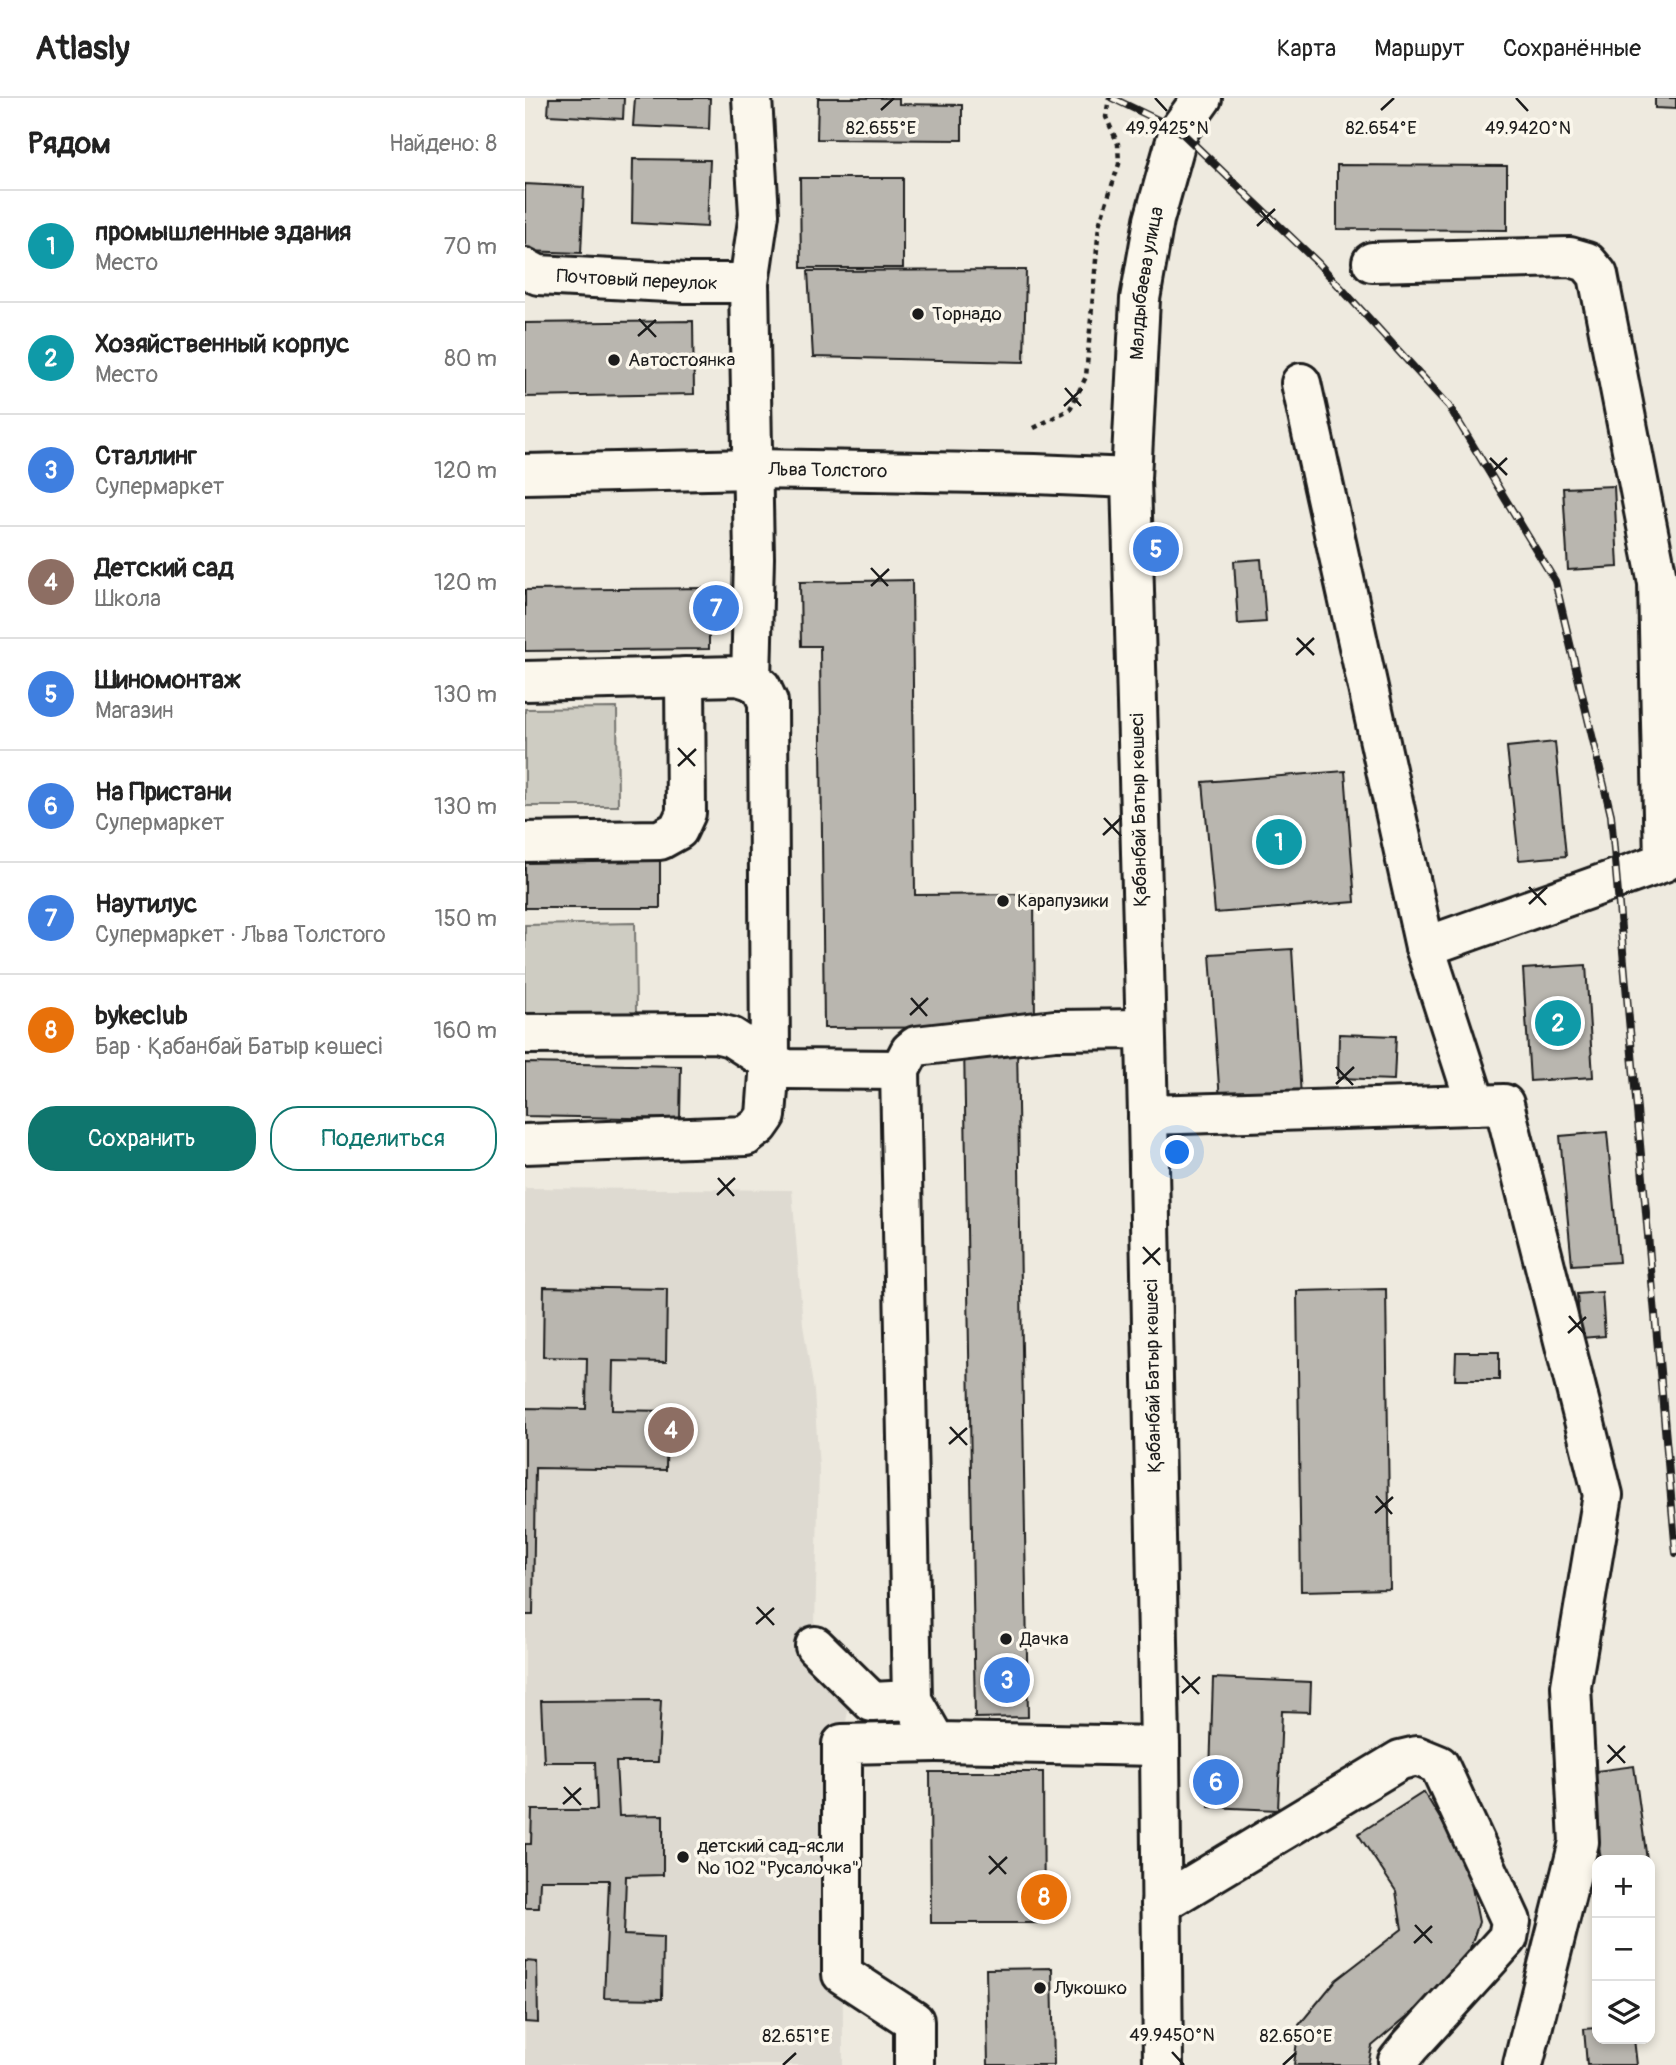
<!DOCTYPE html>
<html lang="ru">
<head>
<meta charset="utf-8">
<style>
  body { margin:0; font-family:Pangolin,sans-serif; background:#f6f6f6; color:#222 }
  .controls { position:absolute; right:21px; bottom:21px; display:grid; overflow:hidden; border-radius:14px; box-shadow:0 4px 10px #0003 }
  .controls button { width:63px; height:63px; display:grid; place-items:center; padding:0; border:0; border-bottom:2px solid #e0e0e0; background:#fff; color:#222; font:35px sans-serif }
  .you { position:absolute; left:653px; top:1055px; width:24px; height:24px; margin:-18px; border:5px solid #fff; border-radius:50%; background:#1a73e8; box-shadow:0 0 0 10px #1a73e833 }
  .badge { display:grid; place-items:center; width:46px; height:46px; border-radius:50%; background:#0f766e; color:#fff; font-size:23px; font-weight:700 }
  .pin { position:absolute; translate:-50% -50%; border:4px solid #fff; box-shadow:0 2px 7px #0006 }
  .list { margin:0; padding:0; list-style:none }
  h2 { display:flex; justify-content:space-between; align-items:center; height:91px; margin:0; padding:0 28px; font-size:30px }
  h2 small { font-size:23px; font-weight:400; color:#767676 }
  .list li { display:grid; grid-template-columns:46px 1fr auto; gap:21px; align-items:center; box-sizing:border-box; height:112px; padding:0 28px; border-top:2px solid #e0e0e0 }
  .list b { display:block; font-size:26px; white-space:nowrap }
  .list p { margin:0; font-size:23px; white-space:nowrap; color:#767676 }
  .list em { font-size:23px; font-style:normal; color:#767676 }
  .actions { display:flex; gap:14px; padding:21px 28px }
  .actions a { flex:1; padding:16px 0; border:2px solid #0f766e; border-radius:28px; text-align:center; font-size:24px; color:#0f766e }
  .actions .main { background:#0f766e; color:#fff }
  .icon { flex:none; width:38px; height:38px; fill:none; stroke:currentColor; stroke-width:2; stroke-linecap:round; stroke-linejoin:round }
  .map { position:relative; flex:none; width:1151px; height:1967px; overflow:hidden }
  header { display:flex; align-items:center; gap:42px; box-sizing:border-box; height:98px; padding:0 35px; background:#fff; border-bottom:2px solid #e0e0e0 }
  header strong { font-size:33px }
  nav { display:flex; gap:38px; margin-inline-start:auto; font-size:24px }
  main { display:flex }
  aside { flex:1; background:#fff }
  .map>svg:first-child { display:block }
  .built { fill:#dedad1 }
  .green { fill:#ceccc2; stroke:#75746f; stroke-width:2 }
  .building { fill:#b9b6af; stroke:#1c1c1c; stroke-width:2 }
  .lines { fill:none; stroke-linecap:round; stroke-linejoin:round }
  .minor-casing { stroke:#1c1c1c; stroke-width:44 }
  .major-casing { stroke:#1c1c1c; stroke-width:44 }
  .path { stroke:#1c1c1c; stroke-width:4.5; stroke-dasharray:5 5; stroke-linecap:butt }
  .minor { stroke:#fbf7ec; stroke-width:38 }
  .major { stroke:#fbf7ec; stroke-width:38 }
  .rail-casing { stroke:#1c1c1c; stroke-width:8 }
  .rail { stroke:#fbf7ec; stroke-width:5; stroke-dasharray:16; stroke-linecap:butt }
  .ticks { fill:none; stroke:#1c1c1c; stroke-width:2.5 }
  .poi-dot { fill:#1c1c1c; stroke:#fbf7ec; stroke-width:2.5 }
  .labels { text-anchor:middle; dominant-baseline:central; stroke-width:7; stroke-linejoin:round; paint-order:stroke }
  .street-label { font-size:19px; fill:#1c1c1c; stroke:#fbf7ec }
  .poi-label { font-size:19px; fill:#1c1c1c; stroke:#fbf7ec; text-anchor:start }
  .ticks-label { font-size:18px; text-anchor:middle; fill:#1c1c1c; stroke:#fbf7ec; stroke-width:7; stroke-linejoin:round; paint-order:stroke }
</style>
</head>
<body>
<header>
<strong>Atlasly</strong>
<nav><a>Карта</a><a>Маршрут</a><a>Сохранённые</a></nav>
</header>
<main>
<aside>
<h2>Рядом<small>Найдено: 8</small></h2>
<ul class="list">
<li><span class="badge" style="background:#0f9aa8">1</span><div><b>промышленные здания</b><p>Место</p></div><em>70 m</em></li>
<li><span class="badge" style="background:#0f9aa8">2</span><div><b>Хозяйственный корпус</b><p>Место</p></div><em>80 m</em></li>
<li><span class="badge" style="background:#3f7fe0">3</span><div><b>Сталлинг</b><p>Супермаркет</p></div><em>120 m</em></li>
<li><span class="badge" style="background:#8d6e63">4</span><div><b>Детский сад</b><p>Школа</p></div><em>120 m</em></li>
<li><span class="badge" style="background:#3f7fe0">5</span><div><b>Шиномонтаж</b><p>Магазин</p></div><em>130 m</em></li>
<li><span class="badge" style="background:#3f7fe0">6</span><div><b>На Пристани</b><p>Супермаркет</p></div><em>130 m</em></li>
<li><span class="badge" style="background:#3f7fe0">7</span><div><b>Наутилус</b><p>Супермаркет · Льва Толстого</p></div><em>150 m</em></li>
<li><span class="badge" style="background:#e8710a">8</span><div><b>bykeclub</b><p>Бар · Қабанбай Батыр көшесі</p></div><em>160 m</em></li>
</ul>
<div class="actions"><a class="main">Сохранить</a><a>Поделиться</a></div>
</aside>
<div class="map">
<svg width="1151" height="1967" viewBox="0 0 1151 1967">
  <rect width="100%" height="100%" fill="#eeeadf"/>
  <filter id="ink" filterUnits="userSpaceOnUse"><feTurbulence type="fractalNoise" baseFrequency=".0143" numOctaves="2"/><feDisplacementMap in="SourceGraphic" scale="14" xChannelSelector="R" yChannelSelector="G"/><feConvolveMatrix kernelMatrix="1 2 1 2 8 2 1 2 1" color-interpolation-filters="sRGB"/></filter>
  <g filter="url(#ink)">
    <path class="built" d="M0,1090L267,1092L278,1227L289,1293L294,1371L289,1567L324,1607L317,1646L318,1967H0Z"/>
    <path class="green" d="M92,610L93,708H0V611Z
      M110,825L111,915L0,916V827Z"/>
    <path class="building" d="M24,0H99L98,21L23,17Z
      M110,0H185L184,31L108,28Z
      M293,0H374V6L437,7V42L292,41Z
      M1130,0H1151V11L1130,10Z
      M108,61L185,62L182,129L107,125Z
      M812,67L982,68V132L812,131Z
      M275,80H378V170H276Z
      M0,86L59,89L56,155L0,153Z
      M501,172L499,264L288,259L283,173Z
      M168,223L169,296L0,299V225Z
      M1089,388L1093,469L1043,472L1038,390Z
      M736,461L741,524L713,526L709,463Z
      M387,482L390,797L509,796L510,929L299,930L295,548H276L275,484Z
      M184,490V551L0,553V492Z
      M1030,644L1041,758L994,762L982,649Z
      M820,673L830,804L690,815L678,684Z
      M0,756H135V810H0Z
      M767,851L776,999L695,1003L685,856Z
      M1061,867L1068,979L1005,983L998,871Z
      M814,936L871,938L869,982L813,980Z
      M492,945L503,1619L450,1620L439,946Z
      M0,965L156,968L155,1021L0,1018Z
      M1082,1034L1094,1164L1047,1167L1035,1038Z
      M19,1189L142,1191L141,1264L88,1263L87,1312L142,1313L141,1372L10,1370L8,1517H0V1310L61,1311L62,1260L18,1259Z
      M861,1191L865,1491L776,1493L772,1193Z
      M1077,1194L1080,1238L1056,1240L1052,1196Z
      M931,1254H974V1282H930Z
      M688,1580L786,1584L785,1614L757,1613L753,1712L684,1709Z
      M136,1602L133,1664H91L94,1718L138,1717V1777L101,1778L99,1837L138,1839L137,1901L79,1900L84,1782H15L14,1810H0V1746H6L7,1712H72L70,1664H19L16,1603Z
      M1109,1668L1122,1762H1076L1063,1674Z
      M405,1674H518L519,1825H406Z
      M899,1694L942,1765L954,1824L938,1871L847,1948L843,1967H769L774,1927L811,1882L877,1831L871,1793L833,1736Z
      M0,1863L12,1864L13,1925L0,1924Z
      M527,1870L529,1967H463L461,1871Z
      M1072,1930V1941H1109L1112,1967H1062L1059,1931Z"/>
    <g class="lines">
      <g class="minor-casing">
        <g id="minor">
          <path d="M847,164L1045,159L1062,164L1073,177L1133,485L1139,764L900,849"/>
          <path id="s1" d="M0,170L13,177L161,185H224"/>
          <path d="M776,285L900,849L951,1007"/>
          <path id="s2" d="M0,376L228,371L510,376L606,380"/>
          <path d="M0,583L213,578L226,582L229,460L224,185L234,116L227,0"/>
          <path d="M0,744L135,742L153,732L161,715L160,579"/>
          <path d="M619,931L530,932L391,948L385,953L375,972L387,1602L411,1644L635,1648"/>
          <path d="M0,936L190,935L206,939L245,964L262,971L375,972"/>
          <path d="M623,1017L979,1006L1078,1397L1046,1588L1054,1744L998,1967"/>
          <path d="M0,1046L221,1038L234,1028L241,1018L245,964L243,604L236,589L226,582"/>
          <path d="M290,1548L347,1604L387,1602"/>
          <path d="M636,1806L875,1662L892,1658L914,1667L986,1823L983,1840L885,1948L873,1963L874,1967"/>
          <path d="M389,1967V1923L317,1876V1646L411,1644"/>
        </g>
      </g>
      <g class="major-casing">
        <g id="major">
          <path id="s3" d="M638,1967L635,1648L623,1017L606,380L615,201L629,122L654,32L677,0"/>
        </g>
      </g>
      <path class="path" d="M509,330L545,311L561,279L574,127L594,66L593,46L581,19L584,0"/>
      <use href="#minor" class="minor"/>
      <use href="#major" class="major"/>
      <g class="rail-casing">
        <path id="rail" d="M587,0L654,32L793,165L924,308L1030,483L1086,717L1151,1455"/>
      </g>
      <use href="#rail" class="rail"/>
    </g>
  </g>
  <path class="ticks" d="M630,0L642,13M991,0L1003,13M356,12L369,0M856,12L869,0M733,110L749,128M732,128L750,111M114,221L131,239M113,238L131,222M540,290L556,308M539,308L557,291M965,360L982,377M964,377L982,360M346,470L363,488M346,488L364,471M772,540L789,557M771,557L789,540M153,650L170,668M153,668L171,651M579,720L596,738M578,737L596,720M1004,789L1021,807M1004,806L1022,789M386,900L402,918M385,917L403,900M811,969L828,987M811,986L829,969M193,1080L209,1098M192,1097L210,1080M618,1149L635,1167M618,1166L635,1150M1044,1218L1060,1236M1043,1235L1061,1219M425,1329L442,1347M424,1346L442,1330M851,1398L867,1416M850,1415L868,1399M232,1509L249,1527M231,1526L249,1510M657,1578L674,1596M657,1595L675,1579M1083,1647L1100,1665M1082,1665L1100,1648M39,1689L56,1707M38,1706L56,1690M464,1758L481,1776M464,1776L482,1759M890,1827L907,1845M889,1845L907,1828M647,1954L659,1967M258,1967L271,1955M758,1967L771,1955"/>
  <g class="poi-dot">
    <circle cx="393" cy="216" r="7"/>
    <circle cx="89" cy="262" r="7"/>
    <circle cx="478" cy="803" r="7"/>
    <circle cx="481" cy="1541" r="7"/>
    <circle cx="158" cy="1759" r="7"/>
    <circle cx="515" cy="1890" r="7"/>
  </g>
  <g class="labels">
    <g class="street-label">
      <text stroke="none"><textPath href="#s1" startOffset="114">Почтовый переулок</textPath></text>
      <text stroke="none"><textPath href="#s3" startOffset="1783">Малдыбаева улица</textPath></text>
      <text stroke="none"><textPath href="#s2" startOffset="303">Льва Толстого</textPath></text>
      <text transform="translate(614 712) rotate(-91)">Қабанбай Батыр көшесі</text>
      <text transform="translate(628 1278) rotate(-91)">Қабанбай Батыр көшесі</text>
    </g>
    <g class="poi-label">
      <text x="407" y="216">Торнадо</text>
      <text x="103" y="262">Автостоянка</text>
      <text x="492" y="803">Карапузики</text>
      <text x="495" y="1541">Дачка</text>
      <text x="172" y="1748">детский сад-ясли<tspan x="172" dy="22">№ 102 "Русалочка"</tspan></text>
      <text x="529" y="1890">Лукошко</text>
    </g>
  </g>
  <g class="ticks-label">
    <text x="356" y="36">82.655°E</text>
    <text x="856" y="36">82.654°E</text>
    <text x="642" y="36">49.9425°N</text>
    <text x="1003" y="36">49.9420°N</text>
    <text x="647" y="1943">49.9450°N</text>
    <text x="271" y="1944">82.651°E</text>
    <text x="771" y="1944">82.650°E</text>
  </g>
</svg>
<div class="controls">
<button>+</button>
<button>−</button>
<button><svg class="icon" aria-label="layers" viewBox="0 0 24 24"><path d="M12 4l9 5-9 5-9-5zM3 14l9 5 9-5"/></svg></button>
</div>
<div class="you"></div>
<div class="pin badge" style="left:754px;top:744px;background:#0f9aa8">1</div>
<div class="pin badge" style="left:1033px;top:925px;background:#0f9aa8">2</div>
<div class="pin badge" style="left:482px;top:1582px;background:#3f7fe0">3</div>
<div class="pin badge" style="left:146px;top:1332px;background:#8d6e63">4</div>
<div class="pin badge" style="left:631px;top:451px;background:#3f7fe0">5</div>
<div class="pin badge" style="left:691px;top:1684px;background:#3f7fe0">6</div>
<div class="pin badge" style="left:191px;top:510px;background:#3f7fe0">7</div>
<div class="pin badge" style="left:519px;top:1799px;background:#e8710a">8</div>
</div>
</main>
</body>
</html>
